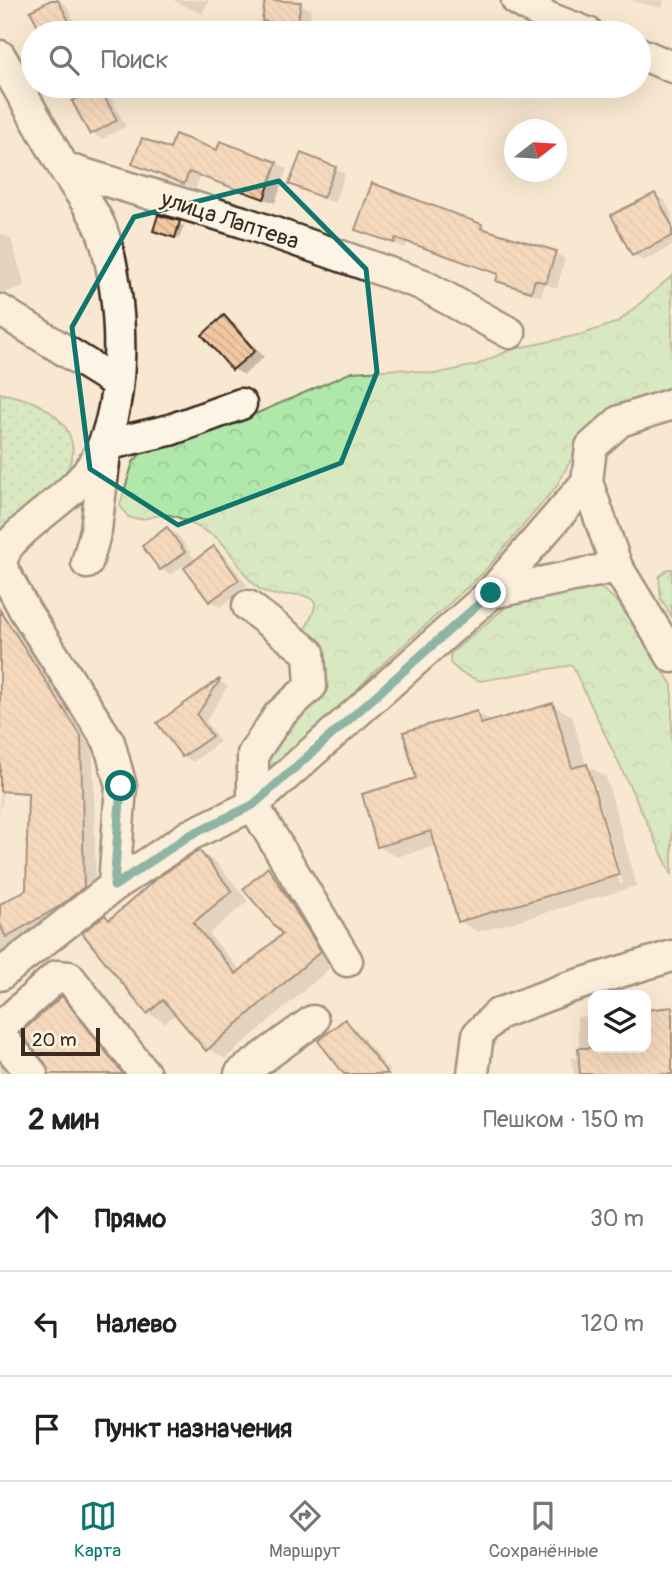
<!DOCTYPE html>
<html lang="ru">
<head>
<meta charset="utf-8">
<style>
  body { margin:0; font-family:Pangolin,sans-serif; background:#f6f6f6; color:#222 }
  .controls { position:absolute; right:21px; bottom:21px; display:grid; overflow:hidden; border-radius:14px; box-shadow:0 7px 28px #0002 }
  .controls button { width:63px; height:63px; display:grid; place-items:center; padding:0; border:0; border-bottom:2px solid #e0e0e0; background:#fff; color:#222; font:35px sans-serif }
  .compass { position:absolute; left:504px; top:119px; width:63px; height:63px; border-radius:50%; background:#fff; box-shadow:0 7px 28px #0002; rotate:73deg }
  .scale { position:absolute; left:21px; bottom:18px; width:79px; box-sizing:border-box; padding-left:7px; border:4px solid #3b2a1e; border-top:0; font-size:19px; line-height:24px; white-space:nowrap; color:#3b2a1e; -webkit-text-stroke:5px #fcf5e5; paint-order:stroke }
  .stop { position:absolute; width:21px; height:21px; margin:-16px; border:5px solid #0f766e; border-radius:50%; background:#fff }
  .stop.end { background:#0f766e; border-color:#fff; box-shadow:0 2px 7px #0008 }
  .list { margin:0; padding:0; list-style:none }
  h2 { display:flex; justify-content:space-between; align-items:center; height:91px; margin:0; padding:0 28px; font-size:30px }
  h2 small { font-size:23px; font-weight:400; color:#767676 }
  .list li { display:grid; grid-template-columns:46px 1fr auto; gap:21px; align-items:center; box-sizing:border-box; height:105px; padding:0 28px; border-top:2px solid #e0e0e0 }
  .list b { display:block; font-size:26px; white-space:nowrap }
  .list em { font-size:23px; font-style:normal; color:#767676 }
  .icon { flex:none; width:38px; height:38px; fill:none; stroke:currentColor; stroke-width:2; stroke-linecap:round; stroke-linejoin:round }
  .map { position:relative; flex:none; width:672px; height:1074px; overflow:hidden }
  .search { position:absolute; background:#fff; box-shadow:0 7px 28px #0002; left:21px; right:21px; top:21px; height:77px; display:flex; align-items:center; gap:18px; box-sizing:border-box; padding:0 24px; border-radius:38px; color:#767676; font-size:26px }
  .sheet { height:406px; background:#fff }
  nav { display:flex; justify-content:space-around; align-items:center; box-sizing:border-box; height:98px; border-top:2px solid #e0e0e0; background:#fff; font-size:19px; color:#767676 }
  nav a { display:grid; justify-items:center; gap:4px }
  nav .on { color:#0f766e }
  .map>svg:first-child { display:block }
  .grass { fill:url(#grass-dots); stroke:#768964; stroke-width:2 }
  .forest { fill:url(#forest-crowns); stroke:#768964; stroke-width:2 }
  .shadow { fill:#0003; fill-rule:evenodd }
  .building { fill:url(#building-back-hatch); stroke:#3b2a1e; stroke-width:2 }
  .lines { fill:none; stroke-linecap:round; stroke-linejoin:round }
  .minor-casing { stroke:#3b2a1e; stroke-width:35 }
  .minor { stroke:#fcf5e5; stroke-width:30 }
  .route { stroke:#0f766e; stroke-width:9 }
  .marked { fill:none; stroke:#0f766e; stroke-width:5; stroke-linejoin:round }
  .labels { text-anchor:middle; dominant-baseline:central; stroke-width:5; stroke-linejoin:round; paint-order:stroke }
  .street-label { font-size:23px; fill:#3b2a1e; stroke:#fcf5e5 }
</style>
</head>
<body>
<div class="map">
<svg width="672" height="1074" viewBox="0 0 672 1074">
  <defs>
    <pattern id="grass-dots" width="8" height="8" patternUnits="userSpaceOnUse" patternTransform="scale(1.75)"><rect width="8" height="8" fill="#b0e8ab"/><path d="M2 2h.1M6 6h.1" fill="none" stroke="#98c793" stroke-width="1.8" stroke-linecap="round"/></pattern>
    <pattern id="forest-crowns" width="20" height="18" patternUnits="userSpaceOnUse" patternTransform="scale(1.75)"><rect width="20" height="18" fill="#b0e8ab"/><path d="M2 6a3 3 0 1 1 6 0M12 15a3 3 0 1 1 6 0" fill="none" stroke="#98c793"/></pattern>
    <pattern id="building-back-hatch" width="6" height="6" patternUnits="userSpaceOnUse" patternTransform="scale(1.75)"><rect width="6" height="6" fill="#f2c8a2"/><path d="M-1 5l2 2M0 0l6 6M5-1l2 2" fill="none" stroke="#d0ac8b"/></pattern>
  </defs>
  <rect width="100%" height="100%" fill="#f9e8d1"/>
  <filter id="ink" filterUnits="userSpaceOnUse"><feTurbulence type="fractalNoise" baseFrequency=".0143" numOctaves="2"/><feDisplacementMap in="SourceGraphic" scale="14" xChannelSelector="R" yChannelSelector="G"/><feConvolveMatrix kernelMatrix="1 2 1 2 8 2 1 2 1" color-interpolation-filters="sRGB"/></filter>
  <g filter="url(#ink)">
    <path class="grass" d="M0,393C25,398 45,403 62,423C71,433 76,451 70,464C57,491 22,519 0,541Z"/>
    <path class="forest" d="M672,276V389L612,412L580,443L556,487L483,573L373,673L281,770L266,774L263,765L323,688L322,654L305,631C308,620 316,613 315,602C298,587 285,601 265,592C243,581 236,554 218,539C212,534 177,515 170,515C154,513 146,523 128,517L120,505L133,462L146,448L190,437L260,412L352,372L401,369L435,374L476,365L510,350L583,334L618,322Z
      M668,569H672V617L661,599L659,577Z
      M593,586L601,588L618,602L672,685V875L572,665L480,681L461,673L450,663V654L509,604Z"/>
    <path class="shadow" d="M55,0L66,5L81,33H44L33,12Z
      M173,0H209L202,14Z
      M267,0L300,4L311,10L308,31L274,26L264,20Z
      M628,0H664L662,8Z
      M99,89L109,95L126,126L102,139L92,133Z
      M171,151L218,153L277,163L287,169L275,203L200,177L195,189L135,163Z
      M335,168L345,174L334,203L291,183Z
      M655,195L665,201L672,214V246L644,261L634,255Z
      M179,223L184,226L179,239L160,233Z
      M481,226L491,232L555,253L565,259L557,288L545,284L541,297L508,286L498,280L499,275L407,242L405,248L357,229Z
      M0,233L11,239L25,286L0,294Z
      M224,318L235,324L264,357L244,375L233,369L204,335Z
      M167,529L178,535L196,561L214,548L224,554L248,586L220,607L210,601L184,565L171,575L161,569Z
      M0,624L8,625L22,633L93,744L96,895L29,943L0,954V906L28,891L32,672L19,671L0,816Z
      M219,681L228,686L206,721L220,742L193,762L183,756L160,724Z
      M553,705L572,716L586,765L606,777L637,886L478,932L459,921L437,845L397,857L378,846L419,779L477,713L494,722ZM590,778H593L623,883L620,884Z
      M199,852L216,862L248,901L209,934L241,971L284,934L268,869L285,879L337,962L225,1059L208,1049L176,1013L165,1023L148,1013L105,917L111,920Z
      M62,998L81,1009L132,1074H51Z
      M672,1009V1074H574L571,1058H580L577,1017L593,1016V1048H646V1011Z
      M345,1022L355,1028L384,1063L371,1074H346Z
      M0,1057L13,1074H0Z
      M386,1066L391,1073L376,1074Z"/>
    <path class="building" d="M51,0H58L75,33H42L30,11Z
      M265,0L301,2L297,26L262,21Z
      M99,87L117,120L90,135L72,101Z
      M175,134L217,150L220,141L277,162L264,199L189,172L184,184L132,164L142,138L170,149Z
      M301,153L336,167L323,198L289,184Z
      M372,183L482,224L481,228L556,251L546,283L535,280L531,292L496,281L498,274L396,238L394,243L355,230Z
      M655,193L672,226V236L632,256L611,215Z
      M158,215L180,221L175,238L153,231Z
      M224,315L255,351L232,370L202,335Z
      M167,527L185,552L160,570L142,546Z
      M214,546L239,580L209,602L184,568Z
      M0,610L81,736L84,887L60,906L6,937L0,924V904L26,890L28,793L0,791Z
      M219,679L220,680L197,715L212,736L182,757L157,723Z
      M553,703L572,768L587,764L619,875L458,922L431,831L377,847L362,794L416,778L403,732L477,711L481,724Z
      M199,850L232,891L193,923L236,974L282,934L243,889L268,867L321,951L206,1051L163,1000L147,1014L82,933L105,915L109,920L157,878Z
      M62,996L123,1074H49L45,1063L20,1033Z
      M672,1007V1074H580L578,1048H646V1010Z
      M345,1019L388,1074H344L318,1041Z"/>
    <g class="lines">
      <g class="minor-casing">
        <path id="minor" d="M517,0L549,18L588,33
          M639,53L672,67
          M0,56L64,168L243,222L421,284L510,333
          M64,168C75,187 95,211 102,231C124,294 131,419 87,473C65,501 31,518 9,545C5,550 3,558 0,564L25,611L109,742L121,786L114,886
          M0,310L117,383
          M587,482L617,567L672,657
          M87,563L96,530L106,445L170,430L241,404
          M491,593L617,567
          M248,606L309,653L311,686L279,715L253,754V805L347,961
          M0,975L114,886L190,835L253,805L491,593L587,482L591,447L620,421L672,404
          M32,1074L0,1036L3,1025L57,976L69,977L145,1074
          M240,1074L313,1021
          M473,1074L478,1034L498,1014L567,988L672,956"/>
      </g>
      <use href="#minor" class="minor"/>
    </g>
  </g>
  <g class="lines" filter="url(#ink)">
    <path class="route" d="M121,786L114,886L190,835L253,805L491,593"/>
  </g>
  <path d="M0 0H672V1074H0ZM279,181L366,269L377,372L341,463L178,525L90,469L72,327L134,217Z" fill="#f9e8d1" fill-opacity=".55" fill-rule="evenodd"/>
  <path class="marked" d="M279,181L366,269L377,372L341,463L178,525L90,469L72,327L134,217Z"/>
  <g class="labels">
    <g class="street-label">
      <text transform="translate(230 220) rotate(18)">улица Лаптева</text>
    </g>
  </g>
</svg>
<div class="controls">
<button><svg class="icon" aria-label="layers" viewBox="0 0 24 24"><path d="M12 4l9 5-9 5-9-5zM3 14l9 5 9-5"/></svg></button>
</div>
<svg class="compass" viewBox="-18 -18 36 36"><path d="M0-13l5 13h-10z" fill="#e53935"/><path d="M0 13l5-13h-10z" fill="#767676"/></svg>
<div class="scale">20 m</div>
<div class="stop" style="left:121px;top:786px"></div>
<div class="stop end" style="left:491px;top:593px"></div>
<div class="search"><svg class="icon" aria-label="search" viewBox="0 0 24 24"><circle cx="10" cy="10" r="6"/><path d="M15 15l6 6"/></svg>Поиск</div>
</div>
<section class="sheet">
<h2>2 мин<small>Пешком · 150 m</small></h2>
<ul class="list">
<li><svg class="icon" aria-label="ahead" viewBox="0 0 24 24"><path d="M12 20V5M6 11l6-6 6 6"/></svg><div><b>Прямо</b></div><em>30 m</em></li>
<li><svg class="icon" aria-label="left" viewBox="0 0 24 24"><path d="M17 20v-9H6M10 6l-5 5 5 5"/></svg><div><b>Налево</b></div><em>120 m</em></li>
<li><svg class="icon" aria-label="arrive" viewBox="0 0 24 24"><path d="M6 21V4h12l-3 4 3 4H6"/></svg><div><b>Пункт назначения</b></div></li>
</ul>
</section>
<nav>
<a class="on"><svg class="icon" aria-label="map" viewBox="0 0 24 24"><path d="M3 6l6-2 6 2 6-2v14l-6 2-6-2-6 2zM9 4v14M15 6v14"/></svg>Карта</a>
<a><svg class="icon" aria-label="directions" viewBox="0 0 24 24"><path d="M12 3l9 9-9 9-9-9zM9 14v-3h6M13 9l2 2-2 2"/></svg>Маршрут</a>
<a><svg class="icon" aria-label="saved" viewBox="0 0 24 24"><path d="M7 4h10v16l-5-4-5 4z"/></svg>Сохранённые</a>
</nav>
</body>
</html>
